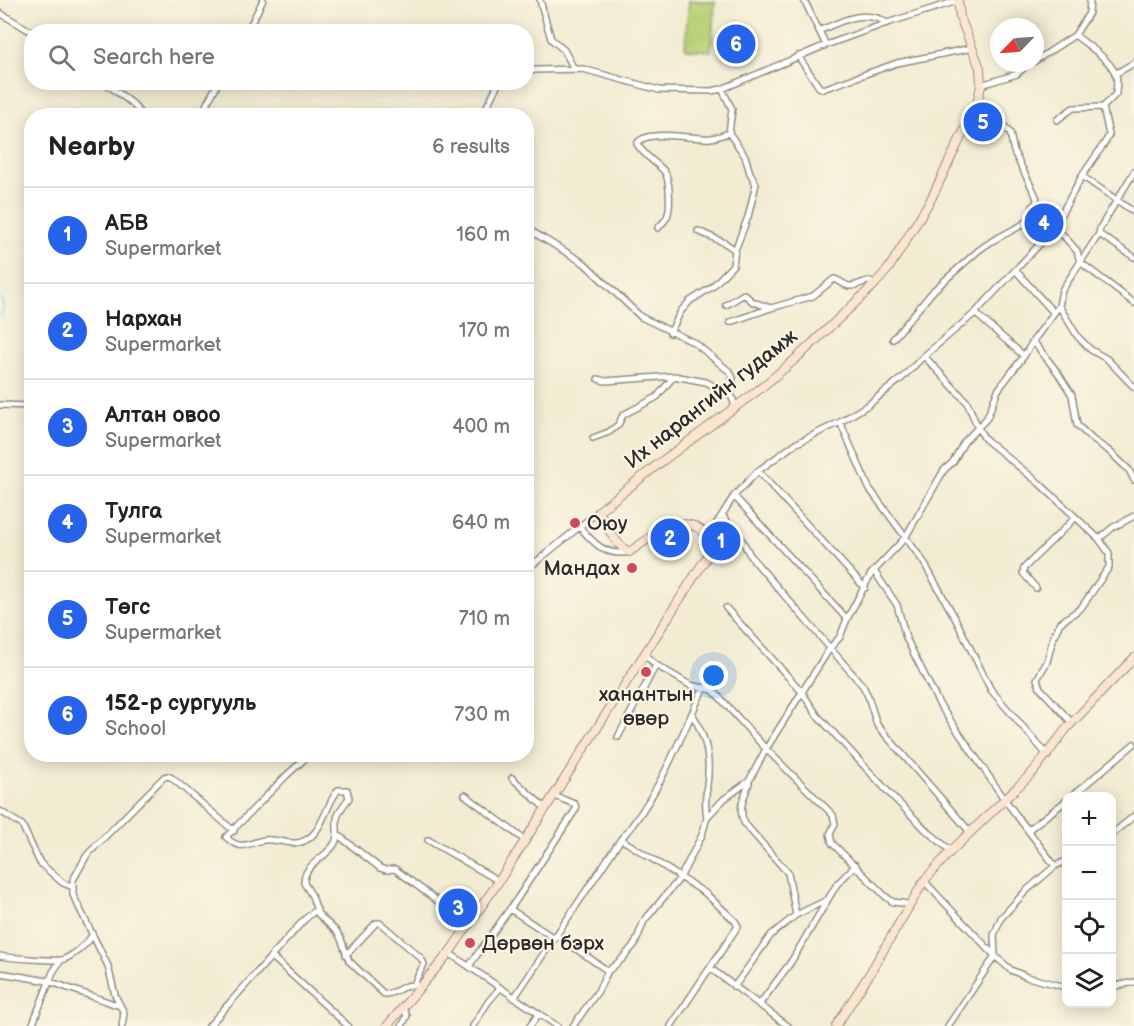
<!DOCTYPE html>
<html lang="en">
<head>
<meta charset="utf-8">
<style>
  body { margin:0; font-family:"Balsamiq Sans",sans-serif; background:#f6f6f6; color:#222 }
  .controls { position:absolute; right:18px; bottom:18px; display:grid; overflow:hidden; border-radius:12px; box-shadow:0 3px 15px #0003 }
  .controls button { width:54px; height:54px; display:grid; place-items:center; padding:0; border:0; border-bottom:2px solid #e0e0e0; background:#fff; color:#222; font:30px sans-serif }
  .compass { position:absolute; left:990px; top:18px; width:54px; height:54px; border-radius:50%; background:#fff; box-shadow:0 3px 15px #0003; rotate:245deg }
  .you { position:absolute; left:714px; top:676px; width:21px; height:21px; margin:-15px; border:4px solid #fff; border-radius:50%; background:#1a73e8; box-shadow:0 0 0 9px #1a73e833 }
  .badge { display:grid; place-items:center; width:39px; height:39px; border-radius:50%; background:#2563eb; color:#fff; font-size:20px; font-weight:700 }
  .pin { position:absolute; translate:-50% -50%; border:3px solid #fff; box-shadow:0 2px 6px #0006 }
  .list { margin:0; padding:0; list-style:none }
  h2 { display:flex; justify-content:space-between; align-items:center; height:78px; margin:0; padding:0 24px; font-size:26px }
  h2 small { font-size:20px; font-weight:400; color:#767676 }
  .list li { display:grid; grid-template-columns:39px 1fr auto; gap:18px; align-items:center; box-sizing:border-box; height:96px; padding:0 24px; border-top:2px solid #e0e0e0 }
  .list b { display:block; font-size:22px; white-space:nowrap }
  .list p { margin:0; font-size:20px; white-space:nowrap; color:#767676 }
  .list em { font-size:20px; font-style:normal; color:#767676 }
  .icon { flex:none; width:33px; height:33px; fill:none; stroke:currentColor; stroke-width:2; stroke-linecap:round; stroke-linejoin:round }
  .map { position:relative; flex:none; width:1134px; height:1026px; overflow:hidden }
  .search { position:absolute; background:#fff; box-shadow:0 3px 15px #0003; left:24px; top:24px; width:510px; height:66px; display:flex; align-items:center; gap:15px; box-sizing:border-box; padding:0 21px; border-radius:24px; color:#767676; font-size:22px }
  .panel { position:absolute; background:#fff; box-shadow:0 3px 15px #0003; left:24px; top:108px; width:510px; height:654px; border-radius:24px }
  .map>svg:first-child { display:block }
  .green { fill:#b8d074; stroke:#727e50; stroke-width:1.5 }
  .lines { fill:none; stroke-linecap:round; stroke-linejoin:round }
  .stream { stroke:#55c1cf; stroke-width:1.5 }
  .street-casing { stroke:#8f8c7f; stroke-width:8 }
  .secondary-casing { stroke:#8f8c7f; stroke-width:10 }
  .street { stroke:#fff; stroke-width:5 }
  .secondary { stroke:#fbe5cf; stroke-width:8 }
  .poi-dot { fill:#d1495b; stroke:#fcf5e5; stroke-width:2 }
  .labels { text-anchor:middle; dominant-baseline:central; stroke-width:4.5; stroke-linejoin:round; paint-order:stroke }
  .street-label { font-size:21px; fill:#2b2b2b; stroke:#fcf5e5 }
  .poi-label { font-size:21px; fill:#2b2b2b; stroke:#fcf5e5; text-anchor:start }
</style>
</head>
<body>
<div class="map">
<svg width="1134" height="1026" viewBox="0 0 1134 1026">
  <rect width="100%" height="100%" fill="#fcf5e5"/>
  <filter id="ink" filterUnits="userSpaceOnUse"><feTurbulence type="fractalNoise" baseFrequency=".0167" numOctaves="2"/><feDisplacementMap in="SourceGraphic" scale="12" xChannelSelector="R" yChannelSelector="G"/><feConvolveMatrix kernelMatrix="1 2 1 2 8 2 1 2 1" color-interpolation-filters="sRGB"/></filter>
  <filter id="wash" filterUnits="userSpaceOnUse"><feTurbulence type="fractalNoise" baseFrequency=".008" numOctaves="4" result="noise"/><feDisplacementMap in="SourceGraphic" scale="24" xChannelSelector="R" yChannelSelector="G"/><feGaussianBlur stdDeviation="1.35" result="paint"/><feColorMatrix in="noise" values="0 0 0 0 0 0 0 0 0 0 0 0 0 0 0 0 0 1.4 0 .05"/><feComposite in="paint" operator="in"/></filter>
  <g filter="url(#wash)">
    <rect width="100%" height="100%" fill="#f3ecd3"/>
    <path class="green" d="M689,0L715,2L711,51L685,49Z"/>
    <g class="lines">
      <path class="stream" d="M0,298L4,307L0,316"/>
    </g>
  </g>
  <g filter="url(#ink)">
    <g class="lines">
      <g class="street-casing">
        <path id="street" d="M540,0L551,39L564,50L574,69
          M804,0L826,45
          M0,13L32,32
          M819,31C841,21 865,8 887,23
          M247,32L263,0
          M1075,35L1089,13L1090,0
          M798,56L819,87L823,89L897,63L972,48
          M526,72L535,70L583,69L659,90L711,91L722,89L826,45L887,23L957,1
          M1115,74L1134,63
          M104,82L133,104L142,116
          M981,85L1017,74L1029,63
          M202,116L207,103L219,82
          M482,116L499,82
          M1057,120L1073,108L1103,107
          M1082,176L1134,212
          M1033,216L1052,231L1062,234L1077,251L1080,262L1134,303
          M526,228L584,263L641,317L695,343L730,372L733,378L731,395L736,408
          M658,228C661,225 665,221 667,217C671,208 670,178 664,171C655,161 644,156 637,144C645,128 694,140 711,138C717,137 723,135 729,133
          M698,231L725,243L735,250L748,217L756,184L750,173L745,156L729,133L732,109L722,89
          M1099,234L1100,228L1134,172
          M1134,257L1099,234L1062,290L1059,306L1078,337L1091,350L1107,359L1134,387
          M1016,271L1054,313
          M726,305L744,294L753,302L771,308L730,322
          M1059,306L1033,341L1058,373L1072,395L1077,425L1093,440L1109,451L1129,470L1134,480
          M771,308L813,296L834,279C839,280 844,285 849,286C856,287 863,281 870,281L874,285
          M975,313L1024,356
          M670,333L681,311L690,301L712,287L733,265L735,250
          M893,339L934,290L979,250L992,241L1022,225L1033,216V207L1037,201L1036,196L1014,152L1010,133L994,115L977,104
          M924,356L967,402L978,428L985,439L1039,483L1099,539L1109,553V567L1090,595L1081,608L1060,623L1053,638L1047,662L1037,679L1040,688L1072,723
          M598,379L605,381L674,376
          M0,405L32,406
          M840,422L869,488L923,561L955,618L991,690L1048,756
          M593,438L609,432L618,425L623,415L657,397L674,376L706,382L731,395
          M758,471L865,588
          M734,496L847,619
          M722,515L743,542L751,557L863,686L868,696L877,725L971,833
          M579,526C593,543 606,557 629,552
          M708,537L734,496L758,471L795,444L840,422L868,405L902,378L924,356L975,313L1052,231L1082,176L1106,141L1109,135L1103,107L1116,94C1116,88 1118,81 1116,75C1110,59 1088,46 1075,35L1035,61
          M1099,539L1112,528L1134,516
          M526,570L599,511
          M874,571L897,605L906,638L939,704L1005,800L1055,866
          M1036,588L1023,573L1024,568L1075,518
          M726,608L802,692L817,715L892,796L925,829L951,851
          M644,654L656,665L690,685L713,690L766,749L833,815L835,824L830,834L832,843L885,896L893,902L909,904
          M692,713C706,739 711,755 707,785C706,799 704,803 707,817
          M618,737L656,665
          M310,754L287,775L226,837C241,852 247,843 264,840C275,838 286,844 297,843C322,840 325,805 338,790H347L349,798C344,805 338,811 337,819C336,827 339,835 335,843C327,858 303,864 304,883L312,896L318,914L337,932L341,939L349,961L384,994C400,994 403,980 422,987
          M512,778L546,809
          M749,783C744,798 737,809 745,824L788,873L796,915
          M465,795L526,841
          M1072,796L1134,744
          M0,811L22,825L40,863L63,883L73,887
          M1028,830L1066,801
          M1112,834L1134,816
          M338,835L380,868L386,870L395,869L469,925
          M621,839L705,893L735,921L738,926L671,1026
          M428,840L499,881
          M924,881L995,956L1011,970L1027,977L1066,987
          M510,909L554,938
          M556,935L608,971
          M449,953L557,1026
          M346,955L376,923H380L421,958L424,964L414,984
          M0,956C7,958 58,961 62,960C73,956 86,945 92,936
          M271,956L348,1026
          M469,966L517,899L576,809L575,804L554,796
          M710,968L788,1026
          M0,973L48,981L120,1006
          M734,987L771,935L796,915L827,900
          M1112,987L1134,982
          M514,998L621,839C659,796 680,738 704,687
          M759,1005L791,962L837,884L856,865
          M32,1026L53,972L61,960
          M122,1026L124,1013L115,995L108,966L73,895V880L87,855L164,777L168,776L172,778L234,831
          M209,1026L304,920L317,909
          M402,1026L407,1016L403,1007
          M473,1026L488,1002L500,988
          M530,1026L538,1015
          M573,1026L598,991L608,971L621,960L635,944L644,921L680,878L702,835L707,817L724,799L749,781L766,749L802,692L830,648L840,637L847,619L871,574L905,538L944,470L953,462L964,442L987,418L998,390L1024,356L1033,341
          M948,1026L995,956L994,935L1001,918L1026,891L1055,866L1066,861"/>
      </g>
      <g class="secondary-casing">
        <path id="secondary" d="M387,1026L449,953L499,881L708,555C711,543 710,538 701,530C676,512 650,539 629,552C614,544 607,526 599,511L661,462L761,388L799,356L874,285L889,268L931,199L977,104L981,85L980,68L960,17L958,0
          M836,1026L867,978L924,881L951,851L1033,772L1067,728L1134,658"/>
      </g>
      <use href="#street" class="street"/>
      <use href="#secondary" class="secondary"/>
    </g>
  </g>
  <g class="poi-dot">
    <circle cx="575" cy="523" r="6"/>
    <circle cx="632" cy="568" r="6"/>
    <circle cx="646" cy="672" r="6"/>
    <circle cx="470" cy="943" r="6"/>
  </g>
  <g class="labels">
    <g class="street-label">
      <text transform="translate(711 399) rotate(-38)">Их нарангийн гудамж</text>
    </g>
    <g class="poi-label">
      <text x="587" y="523">Оюу</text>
      <text x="620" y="568" text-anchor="end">Мандах</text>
      <text x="646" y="694" text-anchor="middle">ханантын<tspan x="646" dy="24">өвөр</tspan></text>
      <text x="482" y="943">Дөрвөн бэрх</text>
    </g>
  </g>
</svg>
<div class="controls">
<button>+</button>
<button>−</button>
<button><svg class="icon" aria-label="locate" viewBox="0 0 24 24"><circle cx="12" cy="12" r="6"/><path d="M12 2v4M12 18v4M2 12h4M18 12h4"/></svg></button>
<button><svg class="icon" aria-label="layers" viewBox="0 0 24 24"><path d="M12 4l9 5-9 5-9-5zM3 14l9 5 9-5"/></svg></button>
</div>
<svg class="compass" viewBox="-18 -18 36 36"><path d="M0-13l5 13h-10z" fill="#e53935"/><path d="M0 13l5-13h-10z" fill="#767676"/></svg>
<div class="you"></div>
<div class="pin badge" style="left:721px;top:541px">1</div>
<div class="pin badge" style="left:670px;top:538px">2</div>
<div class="pin badge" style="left:458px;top:908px">3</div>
<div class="pin badge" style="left:1044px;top:223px">4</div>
<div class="pin badge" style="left:983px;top:122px">5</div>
<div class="pin badge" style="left:736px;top:44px">6</div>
<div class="search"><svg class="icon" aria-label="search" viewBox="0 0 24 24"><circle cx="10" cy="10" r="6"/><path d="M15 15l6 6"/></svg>Search here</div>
<section class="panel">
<h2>Nearby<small>6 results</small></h2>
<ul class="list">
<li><span class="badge">1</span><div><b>АБВ</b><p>Supermarket</p></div><em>160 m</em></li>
<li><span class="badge">2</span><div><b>Нархан</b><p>Supermarket</p></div><em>170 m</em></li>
<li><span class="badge">3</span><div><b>Алтан овоо</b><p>Supermarket</p></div><em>400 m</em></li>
<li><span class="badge">4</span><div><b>Тулга</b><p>Supermarket</p></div><em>640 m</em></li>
<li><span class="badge">5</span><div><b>Төгс</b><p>Supermarket</p></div><em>710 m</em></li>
<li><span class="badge">6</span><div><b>152-р сургууль</b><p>School</p></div><em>730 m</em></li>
</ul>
</section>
</div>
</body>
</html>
